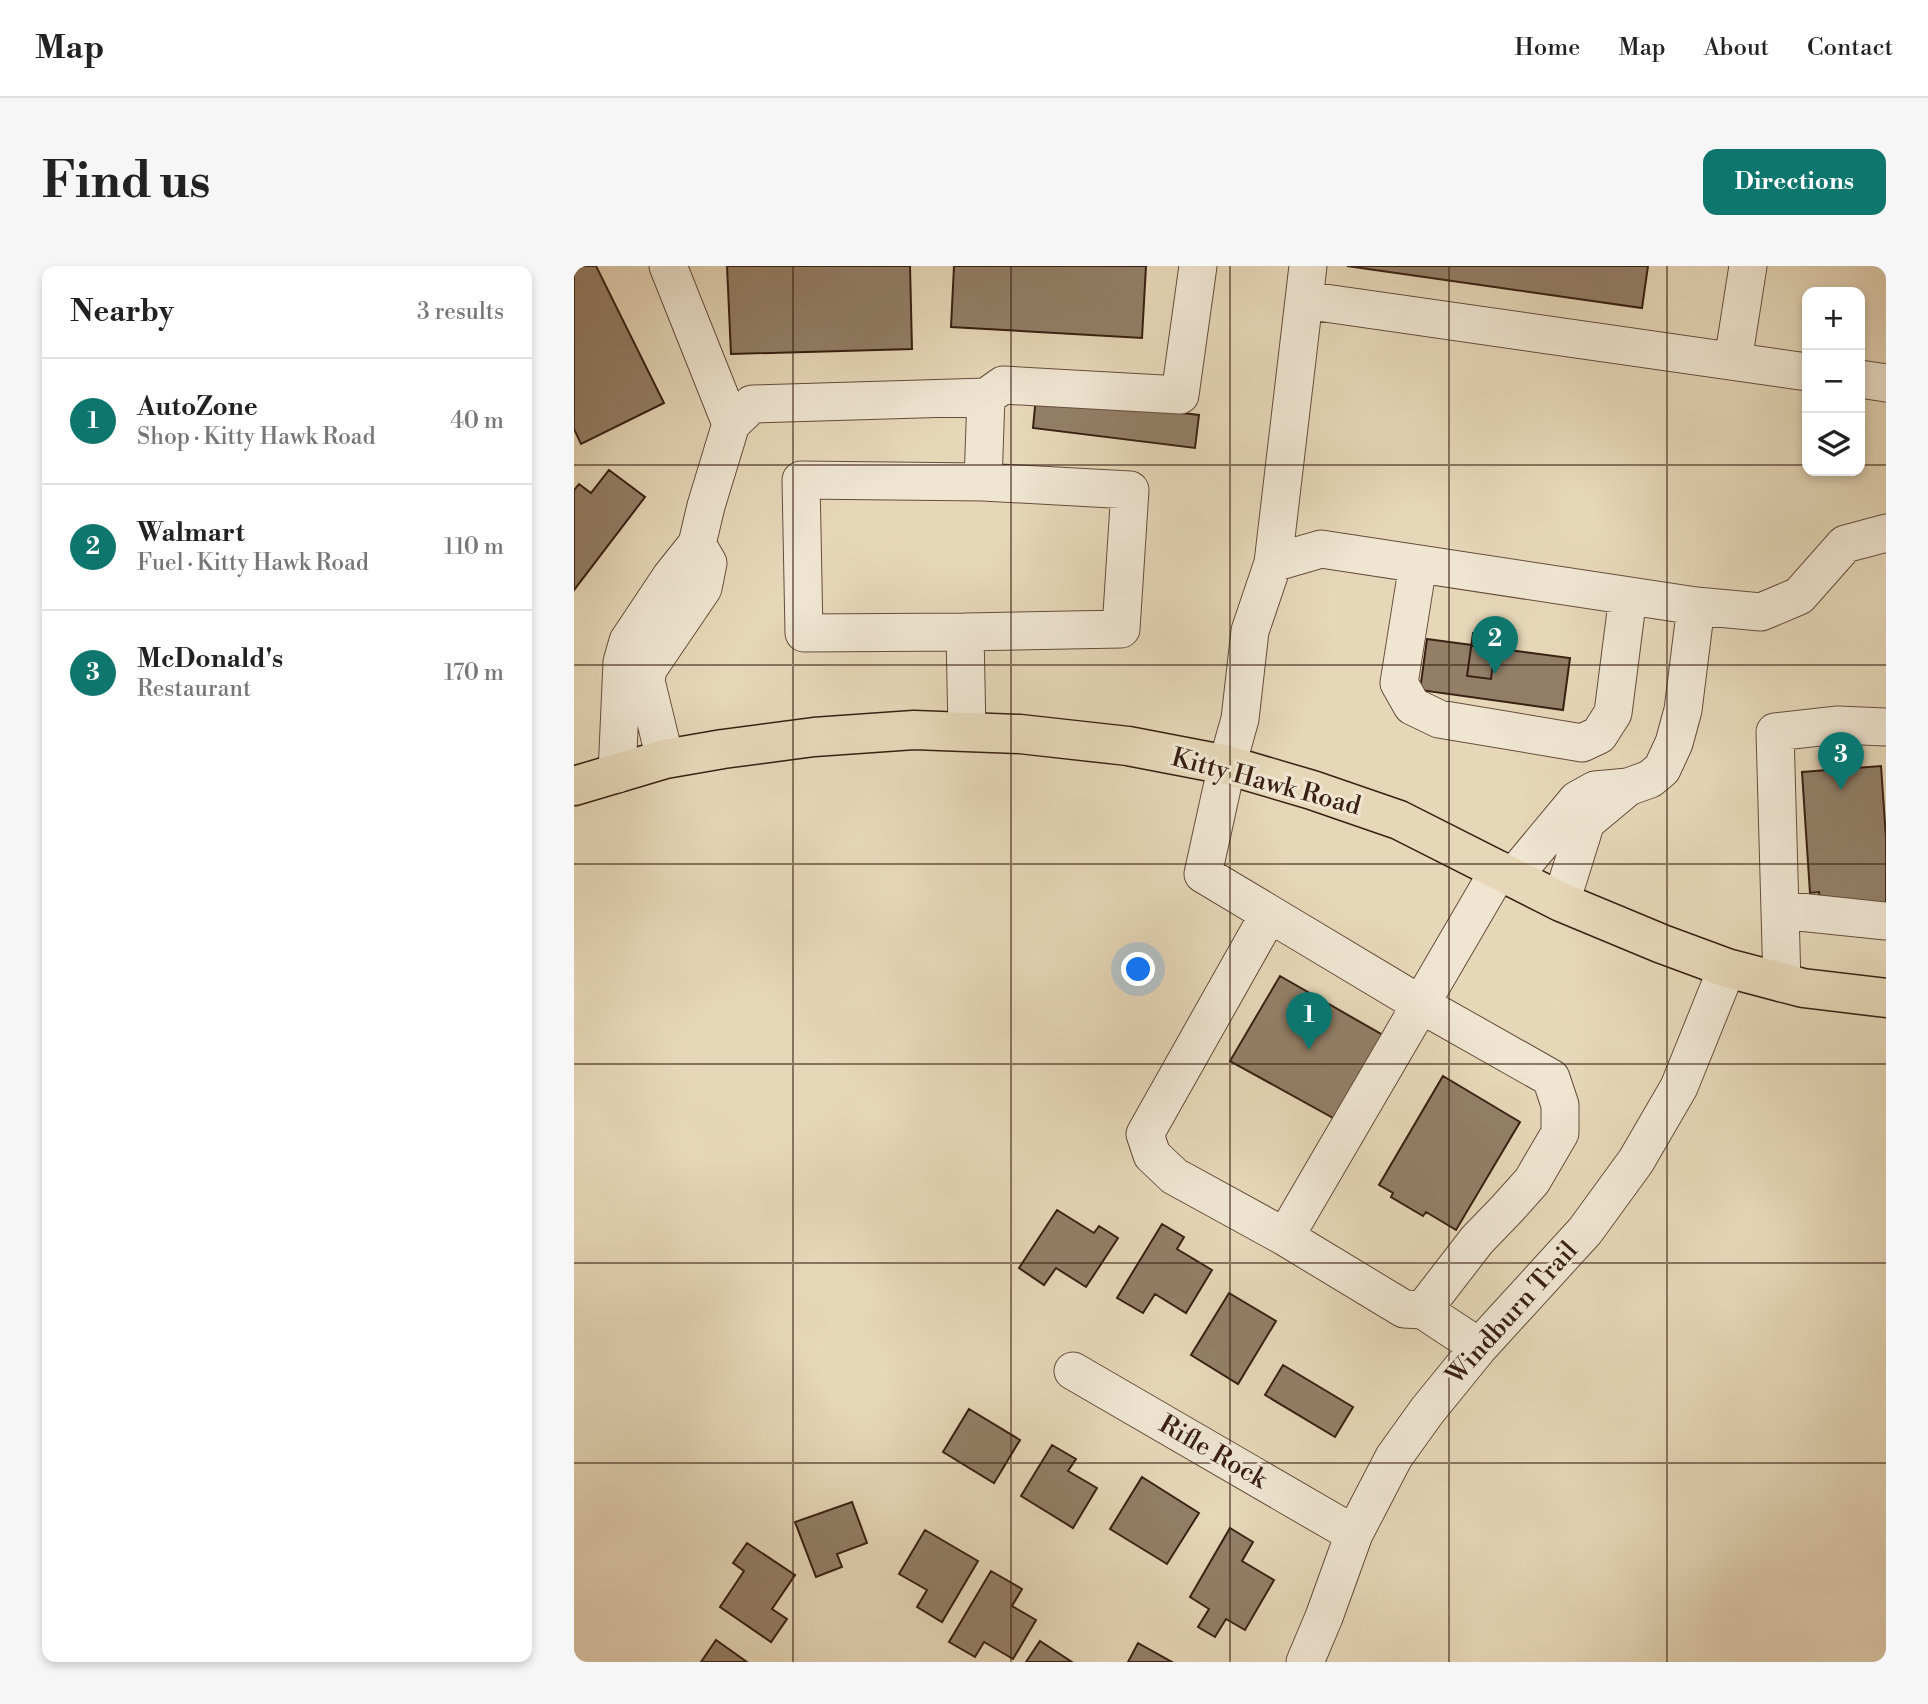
<!DOCTYPE html>
<html lang="en">
<head>
<meta charset="utf-8">
<style>
  body { margin:0; font-family:"Libre Bodoni",serif; background:#f6f6f6; color:#222 }
  .controls { position:absolute; right:21px; top:21px; display:grid; overflow:hidden; border-radius:14px; box-shadow:0 4px 10px #0003 }
  .controls button { width:63px; height:63px; display:grid; place-items:center; padding:0; border:0; border-bottom:2px solid #e0e0e0; background:#fff; color:#222; font:35px sans-serif }
  .you { position:absolute; left:565px; top:704px; width:24px; height:24px; margin:-18px; border:5px solid #fff; border-radius:50%; background:#1a73e8; box-shadow:0 0 0 10px #1a73e833 }
  .badge { display:grid; place-items:center; width:46px; height:46px; border-radius:50%; background:#0f766e; color:#fff; font-size:23px; font-weight:700 }
  .pin { position:absolute; translate:-50% -58px; filter:drop-shadow(0 2px 4px #0008) }
  .pin::after { content:''; position:absolute; top:37px; width:24px; height:21px; background:inherit; clip-path:polygon(0 0,100% 0,50% 100%) }
  .list { margin:0; padding:0; list-style:none }
  h2 { display:flex; justify-content:space-between; align-items:center; height:91px; margin:0; padding:0 28px; font-size:30px }
  h2 small { font-size:23px; font-weight:400; color:#767676 }
  .list li { display:grid; grid-template-columns:46px 1fr auto; gap:21px; align-items:center; box-sizing:border-box; height:126px; padding:0 28px; border-top:2px solid #e0e0e0 }
  .list b { display:block; font-size:26px; white-space:nowrap }
  .list p { margin:0; font-size:23px; white-space:nowrap; color:#767676 }
  .list em { font-size:23px; font-style:normal; color:#767676 }
  .icon { flex:none; width:38px; height:38px; fill:none; stroke:currentColor; stroke-width:2; stroke-linecap:round; stroke-linejoin:round }
  .map { position:relative; flex:none; width:1312px; height:1396px; overflow:hidden; border-radius:14px }
  header { display:flex; align-items:center; gap:42px; box-sizing:border-box; height:98px; padding:0 35px; background:#fff; border-bottom:2px solid #e0e0e0 }
  header strong { font-size:33px }
  nav { display:flex; gap:38px; margin-inline-start:auto; font-size:24px }
  .intro { display:flex; align-items:center; justify-content:space-between; box-sizing:border-box; height:168px; padding:0 42px }
  h1 { margin:0; font-size:49px }
  .button { padding:18px 32px; border-radius:14px; background:#0f766e; color:#fff; font-size:24px; font-weight:700 }
  main { display:flex; gap:42px; padding:0 42px }
  aside { flex:1; background:#fff; border-radius:14px; box-shadow:0 4px 10px #0003 }
  .map>svg:first-child { display:block }
  .building { fill:#937f68; stroke:#392012; stroke-width:2 }
  .lines { fill:none; stroke-linecap:round; stroke-linejoin:round }
  .minor-casing { stroke:#644e3c; stroke-width:39 }
  .major-casing { stroke:#392012; stroke-width:41 }
  .minor { stroke:#efe5d1; stroke-width:37 }
  .major { stroke:#e6d7b8; stroke-width:38 }
  .grid { fill:none; stroke:#392012; stroke-width:2; stroke-opacity:0.55 }
  .labels { text-anchor:middle; dominant-baseline:central; stroke-width:6; stroke-linejoin:round; paint-order:stroke }
  .street-label { font-size:26px; fill:#392012; stroke:#efe5d1 }
</style>
</head>
<body>
<header>
<strong>Map</strong>
<nav><a>Home</a><a>Map</a><a>About</a><a>Contact</a></nav>
</header>
<div class="intro"><h1>Find us</h1><a class="button">Directions</a></div>
<main>
<aside>
<h2>Nearby<small>3 results</small></h2>
<ul class="list">
<li><span class="badge">1</span><div><b>AutoZone</b><p>Shop · Kitty Hawk Road</p></div><em>40 m</em></li>
<li><span class="badge">2</span><div><b>Walmart</b><p>Fuel · Kitty Hawk Road</p></div><em>110 m</em></li>
<li><span class="badge">3</span><div><b>McDonald's</b><p>Restaurant</p></div><em>170 m</em></li>
</ul>
</aside>
<div class="map">
<svg width="1312" height="1396" viewBox="0 0 1312 1396">
  <rect width="100%" height="100%" fill="#e6d7b8"/>
  <filter id="stains"><feTurbulence type="fractalNoise" baseFrequency=".00286" numOctaves="4"/><feColorMatrix values="0 0 0 0 .2 0 0 0 0 .09 0 0 0 0 .02 0 0 0 .5 -.17"/></filter>
  <radialGradient id="worn" r=".72"><stop offset=".6" stop-color="#630" stop-opacity="0"/><stop offset="1" stop-color="#630" stop-opacity=".3"/></radialGradient>
  <path class="building" d="M0,0H22L90,137L7,178L0,163Z
    M153,0H336L338,83L157,88Z
    M380,0H572L568,72L377,61Z
    M773,0H1074L1068,42Z
    M462,130L625,149L621,182L459,162Z
    M35,204L71,231L0,324V224L5,218L17,227Z
    M899,367L922,370L917,413L893,410Z
    M853,373L996,392L989,444L846,424Z
    M1307,500L1312,572V638L1246,636L1245,626L1236,627L1228,506Z
    M706,710L814,772L768,857L656,795Z
    M869,810L946,856L882,964L852,946L849,950L817,931L819,927L805,919Z
    M483,944L520,967L525,960L544,972L512,1021L482,1002L470,1019L445,1002Z
    M588,958L610,971L603,983L638,1004L612,1047L581,1028L569,1047L543,1032Z
    M655,1027L702,1055L664,1118L617,1089Z
    M709,1099L779,1141L761,1171L691,1129Z
    M395,1143L446,1174L420,1217L369,1186Z
    M478,1179L502,1193L494,1205L523,1222L499,1262L447,1230Z
    M568,1211L625,1247L593,1298L536,1263Z
    M278,1236L293,1277L263,1288L268,1301L242,1311L221,1256Z
    M656,1262L679,1276L668,1295L700,1314L671,1364L652,1353L641,1371L624,1361L635,1343L616,1331Z
    M351,1264L404,1295L368,1356L343,1341L353,1324L325,1308Z
    M173,1277L221,1309L198,1343L213,1353L197,1376L146,1341L170,1305L159,1297Z
    M417,1305L448,1323L438,1340L462,1354L439,1393L410,1376L401,1391L375,1376Z
    M142,1374L173,1396H127Z
    M466,1375L498,1396H452Z
    M564,1377L598,1396H554Z"/>
  <g class="lines">
    <g class="minor-casing">
      <path id="minor" d="M730,34L1233,106
        M1159,95L1174,0
        M1286,113L1312,117
        M412,131L429,119L606,129L624,0
        M157,158L178,138L412,131L409,216L227,214L230,367L391,366
        M699,297L734,0
        M844,298L825,417L838,440L865,453L1008,477L1025,469L1039,447L1054,330
        M393,466L391,366L547,363L556,224L409,216
        M91,493L72,415L74,403L129,322L134,297L123,278
        M43,508L48,396L54,375L96,312L123,278L132,240L157,158L94,0
        M1054,521L1076,513L1088,503L1100,477L1109,444L1122,340L1187,346L1225,330L1271,278L1312,267
        M939,611L1003,534L1021,524L1054,521L1012,556L987,636
        M1206,644L1312,655
        M695,648L571,868L578,889L600,910L711,971
        M1208,717L1201,466L1264,459L1312,461
        M849,1044L903,974L932,944L958,915L986,867V839L977,812L846,738L629,608L653,499L666,453L676,365L699,297L747,283L1122,340
        M905,1081L849,1044L830,1043L711,971L925,604
        M499,1105L780,1268
        M731,1396L750,1351L780,1268L820,1191L853,1145L905,1081L1011,965L1062,895L1105,821L1153,702"/>
    </g>
    <g class="major-casing">
      <path id="major" d="M0,520L91,493L149,483L240,471L340,464L446,468L554,480L653,499L738,524L825,554L987,636L1088,678L1153,702L1229,722L1312,732"/>
    </g>
    <use href="#minor" class="minor"/>
    <use href="#major" class="major"/>
  </g>
  <path class="grid" d="M219,0V1396M437,0V1396M656,0V1396M875,0V1396M1093,0V1396M0,199H1233M1286,199H1312M0,399H1312M0,598H1312M0,798H1312M0,997H1312M0,1197H1312"/>
  <g class="labels">
    <g class="street-label">
      <text transform="translate(692 516) rotate(15)">Kitty Hawk Road</text>
      <text transform="translate(938 1047) rotate(-48)">Windburn Trail</text>
      <text transform="translate(639 1186) rotate(30)">Rifle Rock</text>
    </g>
  </g>
  <rect width="100%" height="100%" filter="url(#stains)"/>
  <rect width="100%" height="100%" fill="url(#worn)"/>
</svg>
<div class="controls">
<button>+</button>
<button>−</button>
<button><svg class="icon" aria-label="layers" viewBox="0 0 24 24"><path d="M12 4l9 5-9 5-9-5zM3 14l9 5 9-5"/></svg></button>
</div>
<div class="you"></div>
<div class="pin badge" style="left:735px;top:784px">1</div>
<div class="pin badge" style="left:921px;top:408px">2</div>
<div class="pin badge" style="left:1267px;top:524px">3</div>
</div>
</main>
</body>
</html>
